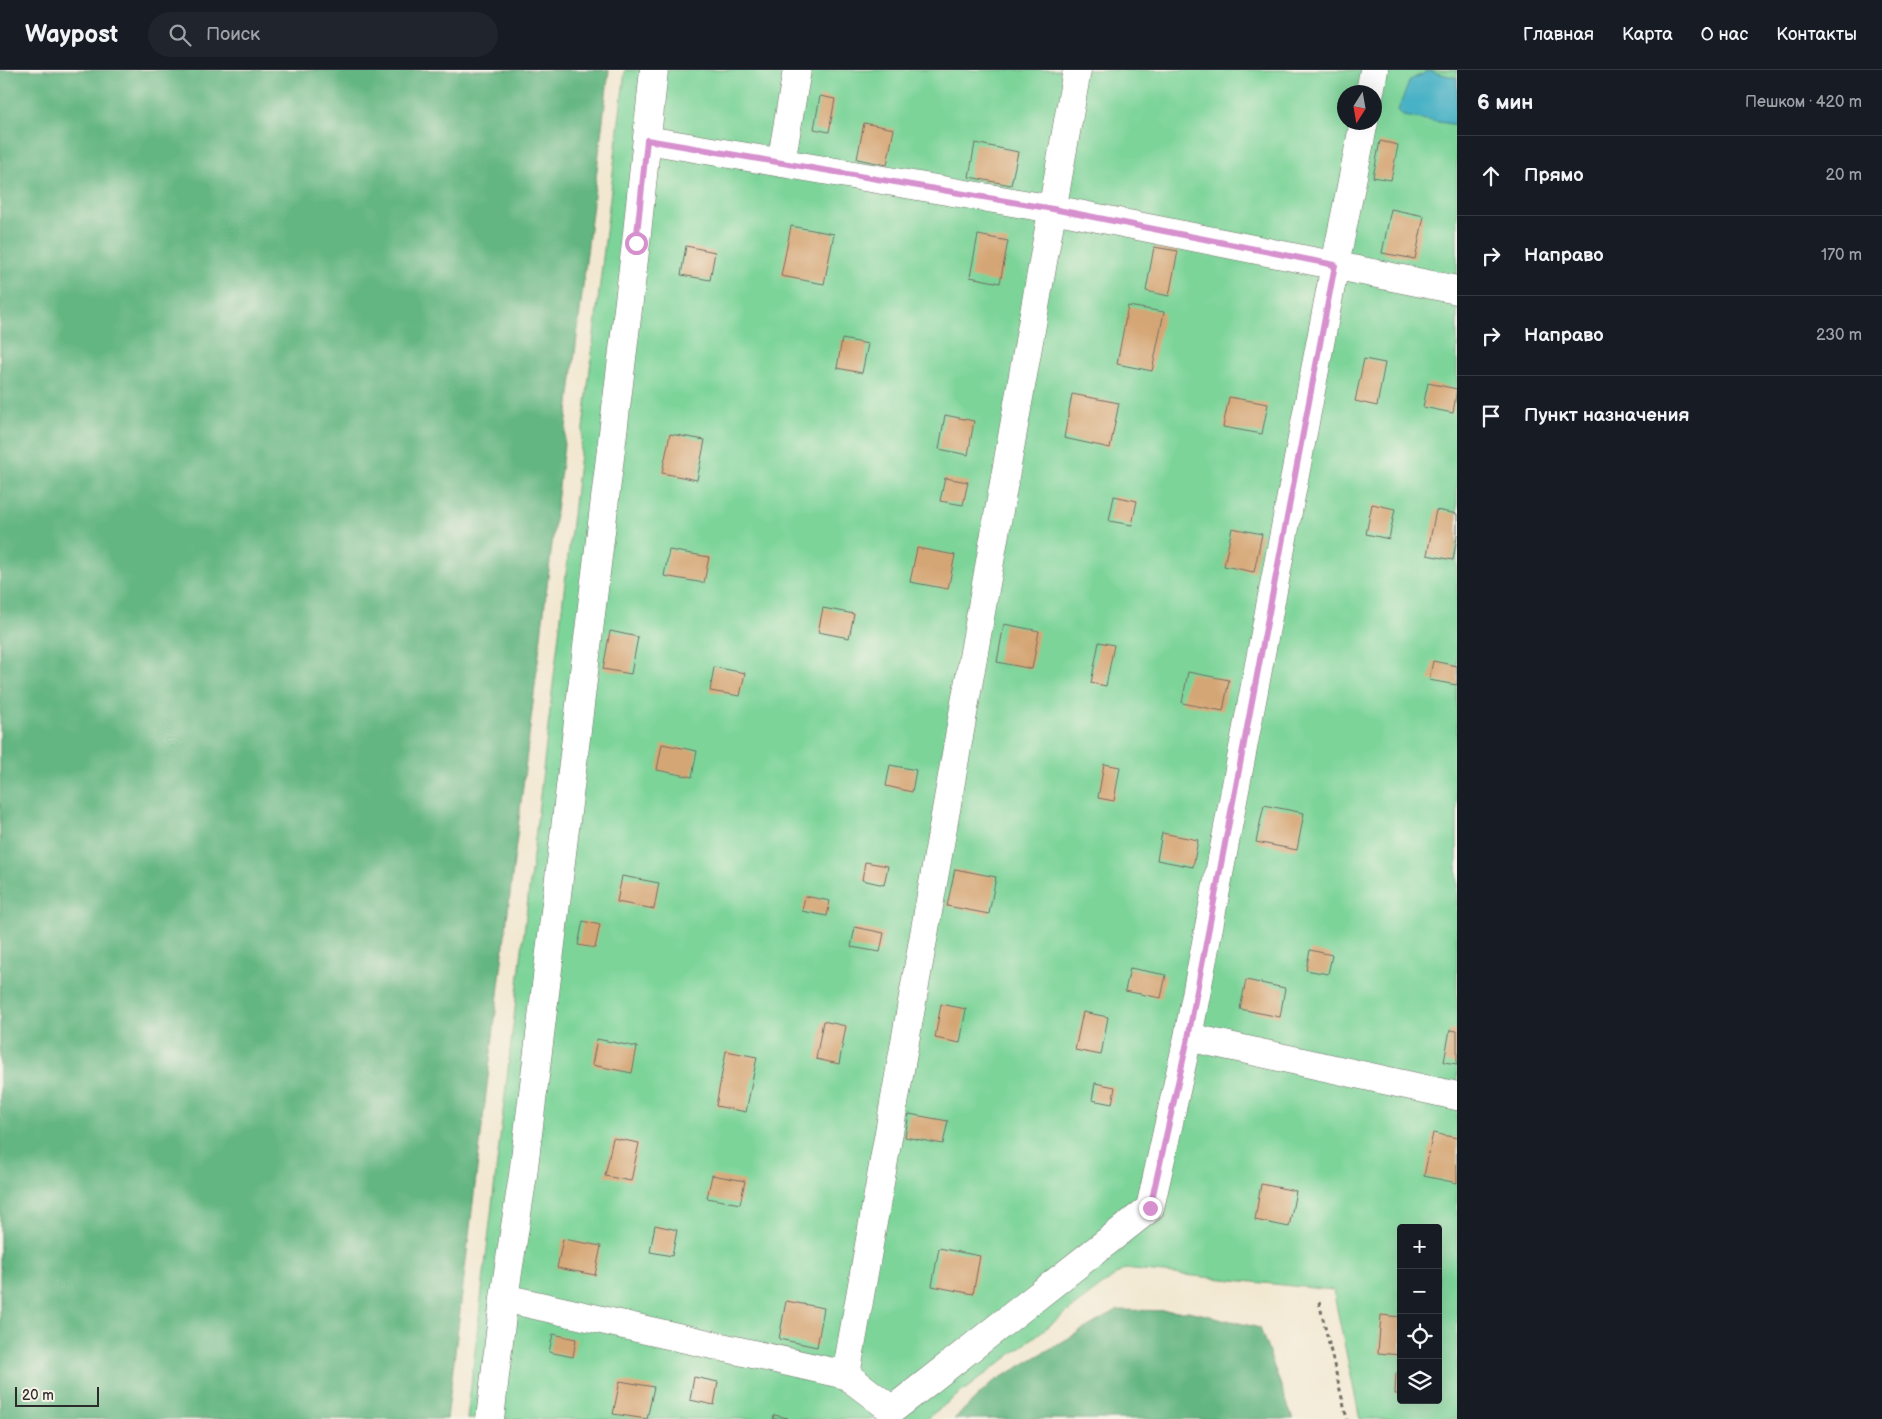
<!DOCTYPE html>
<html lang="ru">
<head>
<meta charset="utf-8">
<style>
  body { margin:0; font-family:"Balsamiq Sans",sans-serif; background:#20242c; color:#f1f3f6 }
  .controls { position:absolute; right:15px; bottom:15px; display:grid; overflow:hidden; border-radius:5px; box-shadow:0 5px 20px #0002 }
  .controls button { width:45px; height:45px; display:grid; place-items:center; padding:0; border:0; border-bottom:1px solid #363941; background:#171b24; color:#f1f3f6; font:25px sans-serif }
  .compass { position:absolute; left:1337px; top:15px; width:45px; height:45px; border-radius:50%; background:#171b24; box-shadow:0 5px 20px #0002; rotate:191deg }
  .scale { position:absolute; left:15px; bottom:12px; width:84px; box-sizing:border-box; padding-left:5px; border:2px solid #2b2b2b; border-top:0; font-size:14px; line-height:18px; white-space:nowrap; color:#2b2b2b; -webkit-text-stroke:4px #f7f3e8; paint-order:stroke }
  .stop { position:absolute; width:15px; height:15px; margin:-11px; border:4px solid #d690ce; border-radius:50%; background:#fff }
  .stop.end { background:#d690ce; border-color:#fff; box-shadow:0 1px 5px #0008 }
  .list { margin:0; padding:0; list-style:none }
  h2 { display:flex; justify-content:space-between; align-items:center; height:65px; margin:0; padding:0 20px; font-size:21px }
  h2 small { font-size:16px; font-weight:400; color:#9ea1a6 }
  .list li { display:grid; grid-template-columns:32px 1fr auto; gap:15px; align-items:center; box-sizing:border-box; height:80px; padding:0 20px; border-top:1px solid #363941 }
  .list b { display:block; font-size:19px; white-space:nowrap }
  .list em { font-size:16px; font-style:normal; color:#9ea1a6 }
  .icon { flex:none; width:28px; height:28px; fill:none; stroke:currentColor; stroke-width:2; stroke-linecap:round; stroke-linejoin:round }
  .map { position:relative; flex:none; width:1457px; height:1349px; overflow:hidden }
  header { display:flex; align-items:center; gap:30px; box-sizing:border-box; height:70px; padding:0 25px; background:#171b24; border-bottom:1px solid #363941 }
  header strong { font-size:24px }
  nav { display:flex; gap:28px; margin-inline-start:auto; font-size:18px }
  .search { width:350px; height:45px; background:#20242c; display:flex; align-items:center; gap:12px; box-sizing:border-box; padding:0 18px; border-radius:28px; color:#9ea1a6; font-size:19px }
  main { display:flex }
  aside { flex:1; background:#171b24 }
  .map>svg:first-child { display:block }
  .green { fill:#7bd499; stroke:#538062; fill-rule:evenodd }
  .forest { fill:#64b681; stroke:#487056 }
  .water { fill:#47b1c5; stroke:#396e78 }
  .building { fill:#d5a675 }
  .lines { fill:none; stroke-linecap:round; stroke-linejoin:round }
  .minor-casing { stroke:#716d65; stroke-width:29 }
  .path { stroke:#716d65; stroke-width:3; stroke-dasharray:4 4; stroke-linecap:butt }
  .minor { stroke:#fff; stroke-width:28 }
  .route { stroke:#d690ce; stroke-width:6 }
</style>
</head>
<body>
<header>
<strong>Waypost</strong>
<div class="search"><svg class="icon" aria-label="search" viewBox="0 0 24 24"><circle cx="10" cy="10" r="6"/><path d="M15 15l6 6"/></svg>Поиск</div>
<nav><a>Главная</a><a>Карта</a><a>О нас</a><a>Контакты</a></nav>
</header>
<main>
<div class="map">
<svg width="1457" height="1349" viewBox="0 0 1457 1349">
  <rect width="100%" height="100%" fill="#f7f3e8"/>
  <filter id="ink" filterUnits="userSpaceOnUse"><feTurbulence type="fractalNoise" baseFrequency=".02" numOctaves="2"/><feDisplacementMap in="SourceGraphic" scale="10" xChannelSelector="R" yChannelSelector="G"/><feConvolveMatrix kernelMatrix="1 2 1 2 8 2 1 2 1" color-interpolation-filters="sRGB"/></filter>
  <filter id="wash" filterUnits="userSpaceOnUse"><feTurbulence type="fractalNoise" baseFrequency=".0096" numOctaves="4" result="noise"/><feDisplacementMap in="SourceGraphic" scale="20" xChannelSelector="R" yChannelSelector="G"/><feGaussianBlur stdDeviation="1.12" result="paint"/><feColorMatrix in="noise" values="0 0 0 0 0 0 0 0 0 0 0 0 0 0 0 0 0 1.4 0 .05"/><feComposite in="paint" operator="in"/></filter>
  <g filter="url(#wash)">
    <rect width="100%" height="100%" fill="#f2e8d1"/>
    <path class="green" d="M625,0H1457V1349H1360L1333,1220L1124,1199L926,1349H467ZM1344,22H1374V52H1344ZM1401,1158H1438V1330H1401Z"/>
    <path class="forest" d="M0,0H609L447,1349H0Z
      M1117,1240L1189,1241L1260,1258L1293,1349H954L993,1312Z"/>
    <path class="water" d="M1429,1L1457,8V55L1403,46L1398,40L1410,10Z"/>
    <g id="blocks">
      <path class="building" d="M820,26L835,29L829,62L814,59Z
        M864,53L894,59L887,95L857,89Z
        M1380,71L1398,75L1391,110L1373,107Z
        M975,73L1018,82L1011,115L969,107Z
        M1391,139L1424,146L1415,189L1382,183Z
        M791,156L834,164L824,214L781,206Z
        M978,165L1008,171L1000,213L970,207Z
        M686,176L715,182L710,210L681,205Z
        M1154,177L1178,181L1169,226L1146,221Z
        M1128,236L1164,242L1152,301L1117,294Z
        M842,269L868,274L862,303L837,298Z
        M1364,289L1385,293L1377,336L1355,331Z
        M1428,313L1457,319L1453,343L1423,337Z
        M1072,324L1119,333L1110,378L1064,368Z
        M1229,327L1268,334L1262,364L1223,357Z
        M945,345L974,351L968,385L939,379Z
        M670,364L705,370L697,410L662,403Z
        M945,408L968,412L963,435L940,431Z
        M1114,426L1137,431L1132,455L1109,451Z
        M1372,434L1395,439L1389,469L1366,464Z
        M1436,440L1457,444V467L1453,490L1427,485Z
        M1232,458L1262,464L1254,502L1224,496Z
        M917,478L955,485L948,519L910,512Z
        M669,480L709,487L704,513L664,506Z
        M823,538L854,544L849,568L818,562Z
        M1004,554L1039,561L1032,599L997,592Z
        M610,561L638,567L631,604L603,599Z
        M1099,572L1114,575L1106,616L1091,613Z
        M1433,591L1457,596V615L1429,610Z
        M714,597L745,603L740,626L710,621Z
        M1188,602L1229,610L1223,641L1182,633Z
        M662,674L697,681L692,707L657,700Z
        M1104,694L1120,697L1114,731L1098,728Z
        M890,695L916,700L912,722L886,716Z
        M1264,735L1304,743L1297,780L1256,772Z
        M1162,763L1198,770L1193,797L1157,790Z
        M865,792L888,796L884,815L862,810Z
        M955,799L996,807L989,844L947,836Z
        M622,806L659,813L654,839L617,832Z
        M805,826L830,831L827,846L802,841Z
        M583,851L600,855L595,878L578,875Z
        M855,857L884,863L880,882L851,877Z
        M1310,880L1332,885L1328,904L1306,900Z
        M1130,898L1166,905L1161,928L1125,921Z
        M1246,910L1285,918L1280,947L1240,939Z
        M941,934L966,939L960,973L935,968Z
        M1083,942L1108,947L1101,985L1075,980Z
        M823,951L846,956L839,994L816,989Z
        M1450,960L1457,961V994L1444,992Z
        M597,969L637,977L632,1003L592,995Z
        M726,981L757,987L746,1042L716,1036Z
        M1095,1013L1115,1017L1112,1034L1092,1030Z
        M909,1044L948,1051L943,1074L905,1067Z
        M1433,1063L1457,1068V1113L1424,1106Z
        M613,1068L639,1073L631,1111L605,1106Z
        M712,1105L745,1111L740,1134L707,1128Z
        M1261,1114L1296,1121L1289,1157L1255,1150Z
        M655,1155L677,1160L672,1186L650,1182Z
        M563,1169L601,1176L595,1205L557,1198Z
        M939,1178L980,1186L973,1224L932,1216Z
        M786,1231L824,1238L817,1277L779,1269Z
        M1381,1245L1401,1247V1285L1378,1283Z
        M553,1264L576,1269L573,1287L549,1282Z
        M1396,1303H1401V1324H1395Z
        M694,1307L718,1312L714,1335L690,1330Z
        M620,1311L654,1317L647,1349L613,1344Z
        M774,1345L788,1348V1349H773Z"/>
    </g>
  </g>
  <g filter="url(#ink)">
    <use href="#blocks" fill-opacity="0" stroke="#716d65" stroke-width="1"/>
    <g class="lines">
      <g class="minor-casing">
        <path id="minor" d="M1077,0L846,1305L892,1340L1150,1138L1188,967L1335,195L1364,52
          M1370,22L1374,0
          M647,70L1053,139L1457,220
          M781,93L797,0
          M1188,967L1457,1026
          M504,1228L846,1305
          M490,1349L504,1228L523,1105L636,173L654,0"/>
      </g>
      <path class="path" d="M1319,1232L1347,1349"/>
      <use href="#minor" class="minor"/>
    </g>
  </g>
  <g class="lines" filter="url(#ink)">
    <path class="route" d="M636,173L647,70L1053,139L1335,195L1188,968L1150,1138"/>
  </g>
</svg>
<div class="controls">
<button>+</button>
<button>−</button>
<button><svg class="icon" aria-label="locate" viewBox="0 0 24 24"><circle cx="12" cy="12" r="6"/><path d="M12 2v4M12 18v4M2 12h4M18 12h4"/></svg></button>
<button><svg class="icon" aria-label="layers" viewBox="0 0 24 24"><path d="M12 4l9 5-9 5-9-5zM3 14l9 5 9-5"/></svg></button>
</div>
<svg class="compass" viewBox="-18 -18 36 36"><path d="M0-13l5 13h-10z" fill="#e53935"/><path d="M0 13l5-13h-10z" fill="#9ea1a6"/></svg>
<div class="scale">20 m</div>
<div class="stop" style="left:636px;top:173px"></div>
<div class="stop end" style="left:1150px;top:1138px"></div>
</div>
<aside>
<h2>6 мин<small>Пешком · 420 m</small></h2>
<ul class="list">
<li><svg class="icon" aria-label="ahead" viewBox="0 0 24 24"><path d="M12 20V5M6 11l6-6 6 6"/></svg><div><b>Прямо</b></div><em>20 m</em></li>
<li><svg class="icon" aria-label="right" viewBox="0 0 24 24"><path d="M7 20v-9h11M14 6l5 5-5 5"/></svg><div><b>Направо</b></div><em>170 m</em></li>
<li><svg class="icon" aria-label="right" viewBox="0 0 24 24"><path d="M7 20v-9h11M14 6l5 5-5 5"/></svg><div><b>Направо</b></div><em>230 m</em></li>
<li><svg class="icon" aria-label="arrive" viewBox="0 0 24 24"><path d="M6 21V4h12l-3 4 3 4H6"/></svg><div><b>Пункт назначения</b></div></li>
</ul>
</aside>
</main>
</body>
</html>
